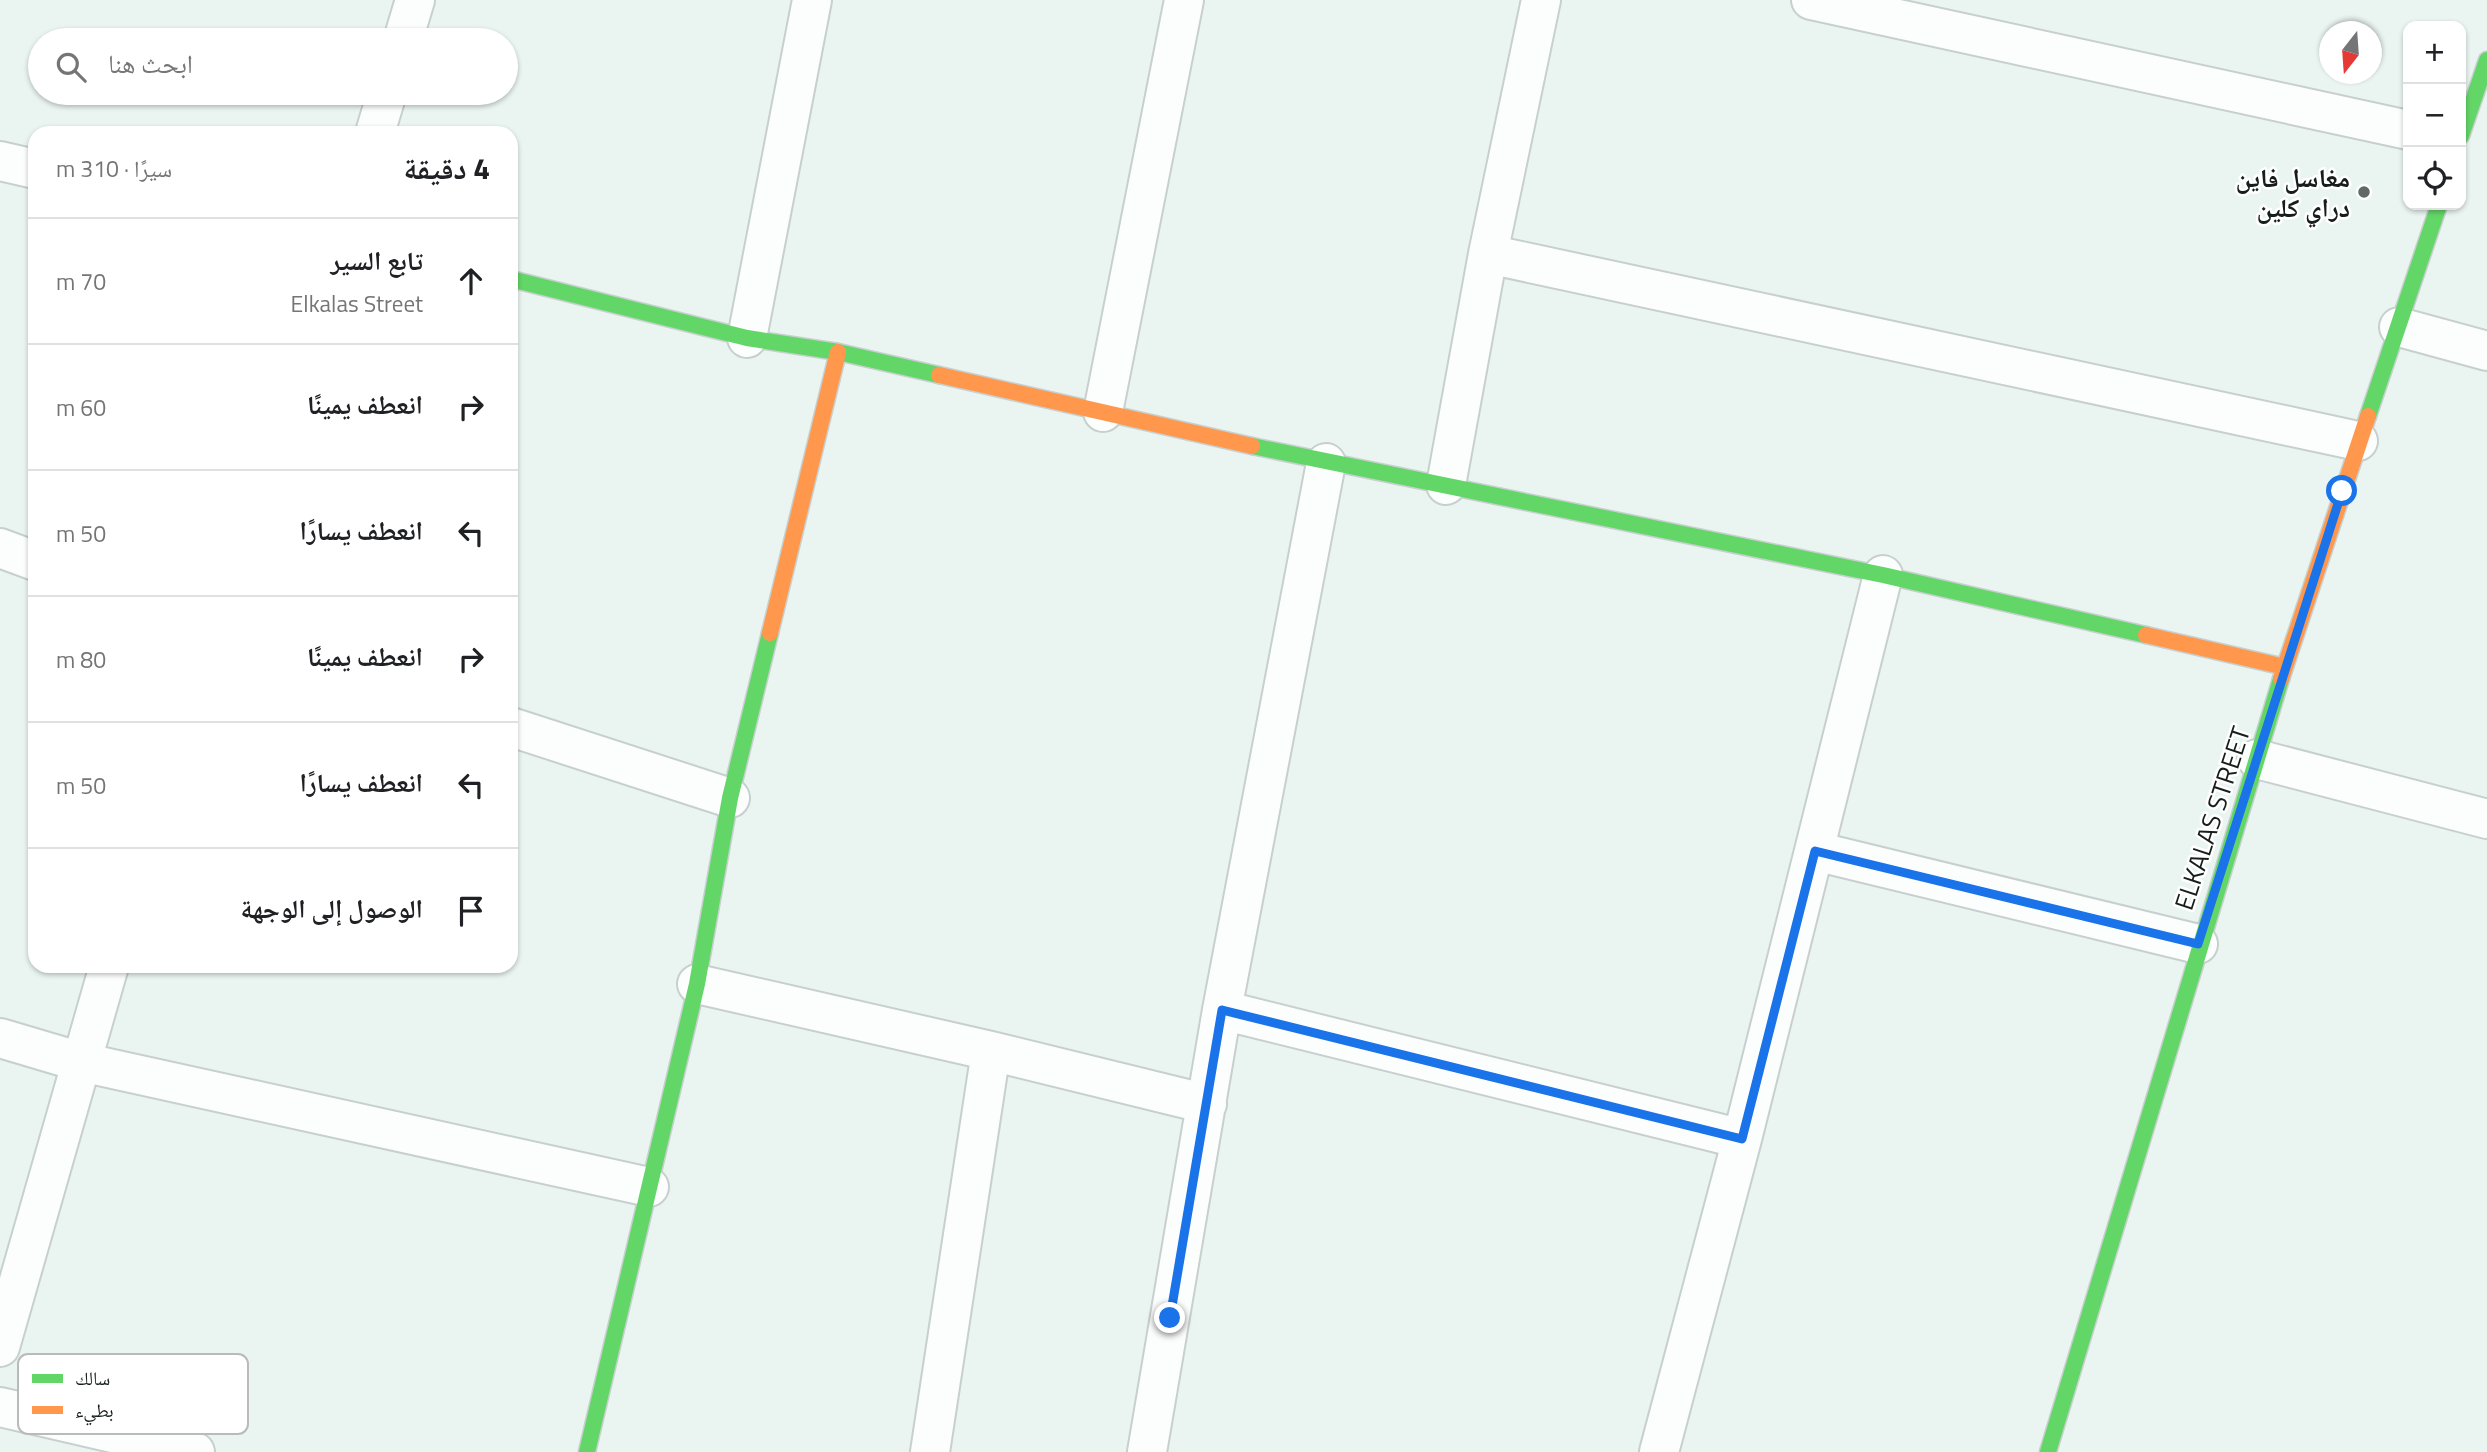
<!DOCTYPE html>
<html lang="ar">
<head>
<meta charset="utf-8">
<style>
  body { margin:0; font-family:"Titillium Web","Noto Naskh Arabic",sans-serif; background:#f6f6f6; color:#202124; direction:rtl }
  .controls { position:absolute; right:21px; top:21px; display:grid; overflow:hidden; border-radius:14px; box-shadow:0 2px 5px #0004 }
  .controls button { width:63px; height:63px; display:grid; place-items:center; padding:0; border:0; border-bottom:2px solid #e0e0e0; background:#fff; color:#202124; font:35px sans-serif }
  .compass { position:absolute; left:2319px; top:21px; width:63px; height:63px; border-radius:50%; background:#fff; box-shadow:0 2px 5px #0004; rotate:197deg }
  .stop { position:absolute; width:21px; height:21px; margin:-16px; border:5px solid #1a73e8; border-radius:50%; background:#fff }
  .stop.end { background:#1a73e8; border-color:#fff; box-shadow:0 2px 7px #0008 }
  .list { margin:0; padding:0; list-style:none }
  h2 { display:flex; justify-content:space-between; align-items:center; height:91px; margin:0; padding:0 28px; font-size:30px }
  h2 small { font-size:23px; font-weight:400; color:#757577 }
  .list li { display:grid; grid-template-columns:46px 1fr auto; gap:21px; align-items:center; box-sizing:border-box; height:126px; padding:0 28px; border-top:2px solid #e0e0e0 }
  .list b { display:block; font-size:26px; white-space:nowrap }
  .list p { margin:0; font-size:23px; white-space:nowrap; color:#757577 }
  .list em { font-size:23px; font-style:normal; color:#757577 }
  .icon { flex:none; width:38px; height:38px; fill:none; stroke:currentColor; stroke-width:2; stroke-linecap:round; stroke-linejoin:round }
  .map { position:relative; flex:none; width:2487px; height:1452px; overflow:hidden; direction:ltr }
  .search { position:absolute; background:#fff; box-shadow:0 2px 5px #0004; left:28px; top:28px; width:490px; height:77px; display:flex; align-items:center; gap:18px; box-sizing:border-box; padding:0 24px; border-radius:38px; color:#757577; font-size:26px }
  .panel { position:absolute; background:#fff; box-shadow:0 2px 5px #0004; left:28px; top:126px; width:490px; height:847px; border-radius:21px; direction:rtl }
  .map>svg:first-child { display:block }
  .lines { fill:none; stroke-linecap:round; stroke-linejoin:round }
  .street-casing { stroke:#c7d0ce; stroke-width:42 }
  .fast-casing { stroke:#c7d0ce; stroke-width:19 }
  .slow-casing { stroke:#c7d0ce; stroke-width:19 }
  .street { stroke:#fcfefd; stroke-width:38 }
  .fast { stroke:#63d668; stroke-width:16 }
  .slow { stroke:#ff974d; stroke-width:16 }
  .route { stroke:#1a73e8; stroke-width:9 }
  .poi-dot { fill:#606966; stroke:#fff; stroke-width:2.5 }
  .labels { text-anchor:middle; dominant-baseline:central; stroke-width:5; stroke-linejoin:round; paint-order:stroke }
  .poi-label { font-size:26px; font-weight:bold; fill:#161d1b; stroke:#fff; text-anchor:end }
  .street-label { font-size:26px; fill:#161d1b; stroke:#fff }
  .key { fill:#fff; stroke:#b9bbbb; stroke-width:2 }
  .key-label { font-size:19px; fill:#161d1b }
</style>
</head>
<body>
<div class="map">
<svg width="2487" height="1452" viewBox="0 0 2487 1452">
  <rect width="100%" height="100%" fill="#eaf5f2"/>
  <g class="lines">
    <g class="street-casing">
      <path id="street" d="M1811,0L2408,130
        M403,40L415,0
        M375,133L387,93
        M0,161L35,169
        M1488,254L2358,441
        M2399,327L2487,351
        M747,338L812,0
        M1103,412L1184,0
        M1446,485L1488,254L1541,0
        M0,548L35,561
        M511,727L730,798
        M2257,759L2487,819
        M1815,851L2198,944
        M697,984L991,1051L1207,1104
        M1222,1010L1742,1139
        M0,1038L81,1062L649,1187
        M0,1347L109,966
        M0,1407L195,1452
        M930,1452L991,1051
        M1147,1452L1222,1010L1326,463
        M1659,1452L1742,1139L1883,575"/>
    </g>
    <g class="fast-casing">
      <path id="fast" d="M2461,136L2487,60
        M511,279L747,338L838,352L939,375
        M2368,416L2439,205
        M1252,446L1883,575L2146,635
        M587,1452L697,984L730,798L770,633
        M2048,1452L2281,679"/>
    </g>
    <g class="slow-casing">
      <path id="slow" d="M939,375L1252,446
        M770,633L838,352
        M2146,635L2285,667
        M2281,679L2368,416"/>
    </g>
    <use href="#street" class="street"/>
    <use href="#fast" class="fast"/>
    <use href="#slow" class="slow"/>
  </g>
  <g class="lines">
    <path class="route" d="M1170,1318L1222,1010L1742,1139L1815,851L2198,944L2342,491"/>
  </g>
  <circle class="poi-dot" cx="2364" cy="192" r="7"/>
  <g class="labels">
    <g class="poi-label">
      <text x="2350" y="177">مغاسل فاين<tspan x="2350" dy="30">دراي كلين</tspan></text>
    </g>
    <g class="street-label">
      <text transform="translate(2212 818) rotate(-72)">ELKALAS STREET</text>
    </g>
  </g>
  <rect x="18" y="1354" width="230" height="80" rx="10" class="key"/>
  <rect x="32" y="1374" width="31" height="9" fill="#63d668"/>
  <rect x="32" y="1406" width="31" height="8" fill="#ff974d"/>
  <g class="key-label">
    <text x="75" y="1385">سالك</text>
    <text x="75" y="1417">بطيء</text>
  </g>
</svg>
<div class="controls">
<button>+</button>
<button>−</button>
<button><svg class="icon" aria-label="locate" viewBox="0 0 24 24"><circle cx="12" cy="12" r="6"/><path d="M12 2v4M12 18v4M2 12h4M18 12h4"/></svg></button>
</div>
<svg class="compass" viewBox="-18 -18 36 36"><path d="M0-13l5 13h-10z" fill="#e53935"/><path d="M0 13l5-13h-10z" fill="#757577"/></svg>
<div class="stop" style="left:2342px;top:491px"></div>
<div class="stop end" style="left:1170px;top:1318px"></div>
<div class="search"><svg class="icon" aria-label="search" viewBox="0 0 24 24"><circle cx="10" cy="10" r="6"/><path d="M15 15l6 6"/></svg>ابحث هنا</div>
<section class="panel">
<h2>4 دقيقة<small>سيرًا · 310 m</small></h2>
<ul class="list">
<li><svg class="icon" aria-label="ahead" viewBox="0 0 24 24"><path d="M12 20V5M6 11l6-6 6 6"/></svg><div><b>تابع السير</b><p>Elkalas Street</p></div><em>70 m</em></li>
<li><svg class="icon" aria-label="right" viewBox="0 0 24 24"><path d="M7 20v-9h11M14 6l5 5-5 5"/></svg><div><b>انعطف يمينًا</b></div><em>60 m</em></li>
<li><svg class="icon" aria-label="left" viewBox="0 0 24 24"><path d="M17 20v-9H6M10 6l-5 5 5 5"/></svg><div><b>انعطف يسارًا</b></div><em>50 m</em></li>
<li><svg class="icon" aria-label="right" viewBox="0 0 24 24"><path d="M7 20v-9h11M14 6l5 5-5 5"/></svg><div><b>انعطف يمينًا</b></div><em>80 m</em></li>
<li><svg class="icon" aria-label="left" viewBox="0 0 24 24"><path d="M17 20v-9H6M10 6l-5 5 5 5"/></svg><div><b>انعطف يسارًا</b></div><em>50 m</em></li>
<li><svg class="icon" aria-label="arrive" viewBox="0 0 24 24"><path d="M6 21V4h12l-3 4 3 4H6"/></svg><div><b>الوصول إلى الوجهة</b></div></li>
</ul>
</section>
</div>
</body>
</html>
